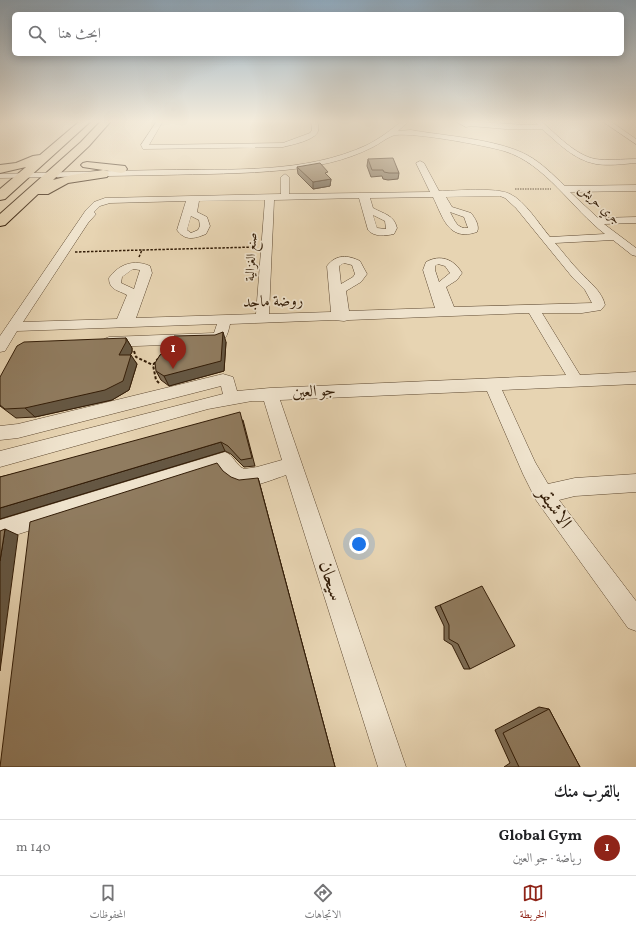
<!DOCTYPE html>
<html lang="ar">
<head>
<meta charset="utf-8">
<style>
  body { margin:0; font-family:Vollkorn,Amiri,serif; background:#f2f2f2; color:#202124; direction:rtl }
  .you { position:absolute; left:359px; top:544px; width:14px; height:14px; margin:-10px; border:3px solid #fff; border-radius:50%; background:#1a73e8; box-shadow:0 0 0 6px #1a73e833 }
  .badge { display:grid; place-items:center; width:26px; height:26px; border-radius:50%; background:#8f2418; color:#fff; font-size:13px; font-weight:700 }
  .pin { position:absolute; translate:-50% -33px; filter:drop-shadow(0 1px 2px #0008) }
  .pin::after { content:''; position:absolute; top:21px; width:14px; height:12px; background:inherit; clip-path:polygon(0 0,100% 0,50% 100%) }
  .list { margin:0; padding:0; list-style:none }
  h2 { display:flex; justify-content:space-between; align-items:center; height:52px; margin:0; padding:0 16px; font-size:17px }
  h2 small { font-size:13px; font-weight:400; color:#757577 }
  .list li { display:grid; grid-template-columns:26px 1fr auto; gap:12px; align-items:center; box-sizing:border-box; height:56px; padding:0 16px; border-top:1px solid #e0e0e0 }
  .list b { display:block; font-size:15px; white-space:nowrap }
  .list p { margin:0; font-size:13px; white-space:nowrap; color:#757577 }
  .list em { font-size:13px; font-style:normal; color:#757577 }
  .icon { flex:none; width:22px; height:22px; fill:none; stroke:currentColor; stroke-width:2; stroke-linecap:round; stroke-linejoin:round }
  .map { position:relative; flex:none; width:636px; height:767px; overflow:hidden; direction:ltr }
  .search { position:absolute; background:#fff; box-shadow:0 2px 10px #0003; left:12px; right:12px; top:12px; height:44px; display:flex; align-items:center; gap:10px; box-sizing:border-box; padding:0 14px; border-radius:6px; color:#757577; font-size:15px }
  .sheet { height:108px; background:#fff }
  nav { display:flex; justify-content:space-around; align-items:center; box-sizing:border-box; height:56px; border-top:1px solid #e0e0e0; background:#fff; font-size:11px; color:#757577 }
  nav a { display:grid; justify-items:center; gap:2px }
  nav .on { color:#8f2418 }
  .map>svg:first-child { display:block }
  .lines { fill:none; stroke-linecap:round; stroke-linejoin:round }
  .minor-casing { stroke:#5f4a32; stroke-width:1 }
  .highway-casing { stroke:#321c07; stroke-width:2 }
  .path-far2 { stroke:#321c07; stroke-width:1; stroke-dasharray:1.5 1; stroke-linecap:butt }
  .path-far1 { stroke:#321c07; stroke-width:1.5; stroke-dasharray:2.5 1.5; stroke-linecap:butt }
  .path { stroke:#321c07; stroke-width:2; stroke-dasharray:3 2; stroke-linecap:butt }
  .minor { fill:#efe3cd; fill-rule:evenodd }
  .highway { fill:#e7d4b2; fill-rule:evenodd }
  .wall { fill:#7c6b53; stroke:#321c07 }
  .shaded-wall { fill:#655743; stroke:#321c07 }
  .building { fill:#907c60; stroke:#321c07 }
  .labels { text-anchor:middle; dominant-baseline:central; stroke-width:3.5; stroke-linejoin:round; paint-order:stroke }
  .far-street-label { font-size:13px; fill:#321c07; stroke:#efe3cd }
  .street-label { font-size:16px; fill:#321c07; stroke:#efe3cd }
  .near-street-label { font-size:19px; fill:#321c07; stroke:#efe3cd }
</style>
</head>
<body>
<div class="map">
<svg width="636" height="767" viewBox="0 0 636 767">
  <rect width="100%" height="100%" fill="#e7d4b2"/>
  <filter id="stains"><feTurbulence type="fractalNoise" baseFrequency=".005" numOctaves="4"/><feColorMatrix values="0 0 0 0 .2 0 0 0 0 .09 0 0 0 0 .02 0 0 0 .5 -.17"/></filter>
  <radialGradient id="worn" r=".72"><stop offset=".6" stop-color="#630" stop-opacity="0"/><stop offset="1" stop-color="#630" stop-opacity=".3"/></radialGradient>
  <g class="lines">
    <g class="minor-casing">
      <path id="minor" d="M157,121H163L149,145L283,143L310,133L312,130L311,121H317C318,124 319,128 318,131C316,140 291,145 283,147L143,149L141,145Z
        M402,121H409L398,131L411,130C445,136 497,139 527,155C542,163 553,175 565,186L636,185V191L570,192L598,218L636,217V223L604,224L636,248V256L632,255L613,240L555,243C563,252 571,263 580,272C589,282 602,291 605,305L601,310L582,313H542L580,375L636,372V384L502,390L535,462L548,484L575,478L636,474V492L575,496L559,500L636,601V631L628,628L536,500L523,474L487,391L280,400L406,767H378L286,475C262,483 237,497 221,469L0,540V520L225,452C234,455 235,465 244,469L257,467L282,460L264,401H252L208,409L0,467V451L223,394L221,386L18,438L0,440V426L18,424L223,374L233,377L237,391L270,388L566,375L529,313L349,320L344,321L334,320L230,324C228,332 227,340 218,343L109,347L104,345L102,342L104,339L109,337L214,333L217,324L17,331L5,351L0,352V336L86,210L94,202L105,198L281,194V177L285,174L289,177V194L430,192L416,163L420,161L424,163L439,191C455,191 497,187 510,194C525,201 539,224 550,237L605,234C572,209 545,163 504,151C488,146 404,130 392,136C385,139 379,144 373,147C346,161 315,167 285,170C244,174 203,174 162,175C108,176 54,177 0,178V174C55,172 109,171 164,170C230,169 305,174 367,145C379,139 391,130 402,121ZM500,196L505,198L516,208L573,278L585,290L592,303L454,307L446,287L457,280L462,273C454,259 440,254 426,262L423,270L435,308L349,311L346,291L361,282L367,274L360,261C348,255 336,254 327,266L331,312L269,314L274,200L359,198L368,230C374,237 385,236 394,234L397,228C394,215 384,214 373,208L370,198L433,197C443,217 448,242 477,232C480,226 475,218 471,213L452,207L446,197ZM265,200L256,314L136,318L152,273L150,266C134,259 119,264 109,278C109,290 118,290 127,295L117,319L23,322L88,223L96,214L94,212L100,206L110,203L186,201L177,230C185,241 194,239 206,234L210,226L207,217L197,212L199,201ZM450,212L464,217L468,228C457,229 455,221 450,212ZM373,215L385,221L386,229L377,228ZM191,216L199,220L200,226L198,230L191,233L187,230ZM344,263L352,265L355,274L353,277L341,284L339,266ZM438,264L445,266L450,273L439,282L435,270V266ZM133,269L140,270L134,289L121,283L122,277Z
        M455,121C480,121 509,125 538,125L534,121H541C556,134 575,155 595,159C608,161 622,159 636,159V163C623,164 609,166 596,164C574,160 558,143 542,129H506L471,126L466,127Z
        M602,121H610L636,139V144Z"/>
    </g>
    <g class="highway-casing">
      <path id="highway" d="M80,121H91L5,199L0,200V189L26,167L0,173V165L16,163L33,156L40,155Z
        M101,121H111L89,146L53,180L72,175L103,170L83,167L81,165L83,163L87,162L125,166L127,169L125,172L121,173L103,170L107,171L109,174L107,177L68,183L48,194H38L5,225L0,226V214L81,142Z"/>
    </g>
    <path class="path-far2" d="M515,189H551"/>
    <path class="path-far1" d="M75,252L142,250
      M139,257L142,250L256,247"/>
    <path class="path" d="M134,351L136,357L153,365
      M159,383L156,380L153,365L164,351"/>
    <use href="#minor" class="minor"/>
    <use href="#highway" class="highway"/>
  </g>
  <path class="wall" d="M368,159L399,173L398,179L388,180L383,179L382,176L371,177L367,166Z
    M297,167L331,179L330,186L313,189L298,174Z
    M126,338L132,348V352L130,355L137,364L129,390L112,400L35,417L16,418L0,406V377Z
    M226,342L224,371L169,386L161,380L156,371Z
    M243,420L255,466L244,467L231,454L225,451L0,519V477Z
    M440,605L470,669H464L452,645L444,640V626L435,607Z
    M539,707L549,709L580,767H504L510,763L495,730Z"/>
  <path class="shaded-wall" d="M331,179L330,186L313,189V182Z
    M223,332L226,342L224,371L169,386L164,376Z
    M126,338L132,348V352L125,365L119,355Z
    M131,355L137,364L129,390L112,400L35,417L25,408Z
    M221,442L225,451L0,519V508Z
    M258,478L260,485L335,767Z
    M5,529L18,535L0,671V561Z"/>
  <path class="building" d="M393,158L399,173H389L384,172L383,170H372L368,159Z
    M320,163L328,172L325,173L331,179L313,182L297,167Z
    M223,332L221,361L164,376L156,371L155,363L160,355L169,352L174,336L215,335Z
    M126,338V342L119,355H131L123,381L105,390L25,408L5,409L0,405V377L17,346L24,342Z
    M240,412L252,458L241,460L228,446L221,442L0,508V477Z
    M217,463L223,471L231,477L239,480L258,478L335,767H0L30,522Z
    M5,529L0,561V531Z
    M482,586L515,646L470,669L458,644L449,639V625L440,605Z
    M549,709L580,767H519L503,733Z"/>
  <linearGradient id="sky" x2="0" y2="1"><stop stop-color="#8fa8bb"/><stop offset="0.53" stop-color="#f4ecdc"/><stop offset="1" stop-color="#f4ecdc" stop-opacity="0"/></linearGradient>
  <rect width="636" height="229" fill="url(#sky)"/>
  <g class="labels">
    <g class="far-street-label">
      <text transform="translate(599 205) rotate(43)">جري حريش</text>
      <text transform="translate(252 257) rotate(-87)">صنع الغزالية</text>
    </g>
    <g class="street-label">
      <text transform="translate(273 302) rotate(-2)">روضة ماجد</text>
      <text transform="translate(314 392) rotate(-3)">جو العين</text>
    </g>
    <g class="near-street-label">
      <text transform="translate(554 508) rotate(56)">الاشيقر</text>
      <text transform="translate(330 581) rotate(72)">سيحان</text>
    </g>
  </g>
  <rect width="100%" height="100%" filter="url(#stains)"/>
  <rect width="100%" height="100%" fill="url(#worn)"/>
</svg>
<div class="you"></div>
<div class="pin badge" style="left:173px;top:369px">1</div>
<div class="search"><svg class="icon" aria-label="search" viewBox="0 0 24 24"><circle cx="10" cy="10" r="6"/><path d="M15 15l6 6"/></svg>ابحث هنا</div>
</div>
<section class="sheet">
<h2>بالقرب منك<small></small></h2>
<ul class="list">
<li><span class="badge">1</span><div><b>Global Gym</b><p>رياضة · جو العين</p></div><em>140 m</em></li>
</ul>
</section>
<nav>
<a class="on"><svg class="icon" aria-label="map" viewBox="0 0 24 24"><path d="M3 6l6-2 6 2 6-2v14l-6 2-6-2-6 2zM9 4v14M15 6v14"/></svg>الخريطة</a>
<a><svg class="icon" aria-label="directions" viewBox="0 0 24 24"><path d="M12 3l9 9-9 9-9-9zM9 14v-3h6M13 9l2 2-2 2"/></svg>الاتجاهات</a>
<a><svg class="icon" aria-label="saved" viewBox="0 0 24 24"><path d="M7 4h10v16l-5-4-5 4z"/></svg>المحفوظات</a>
</nav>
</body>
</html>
